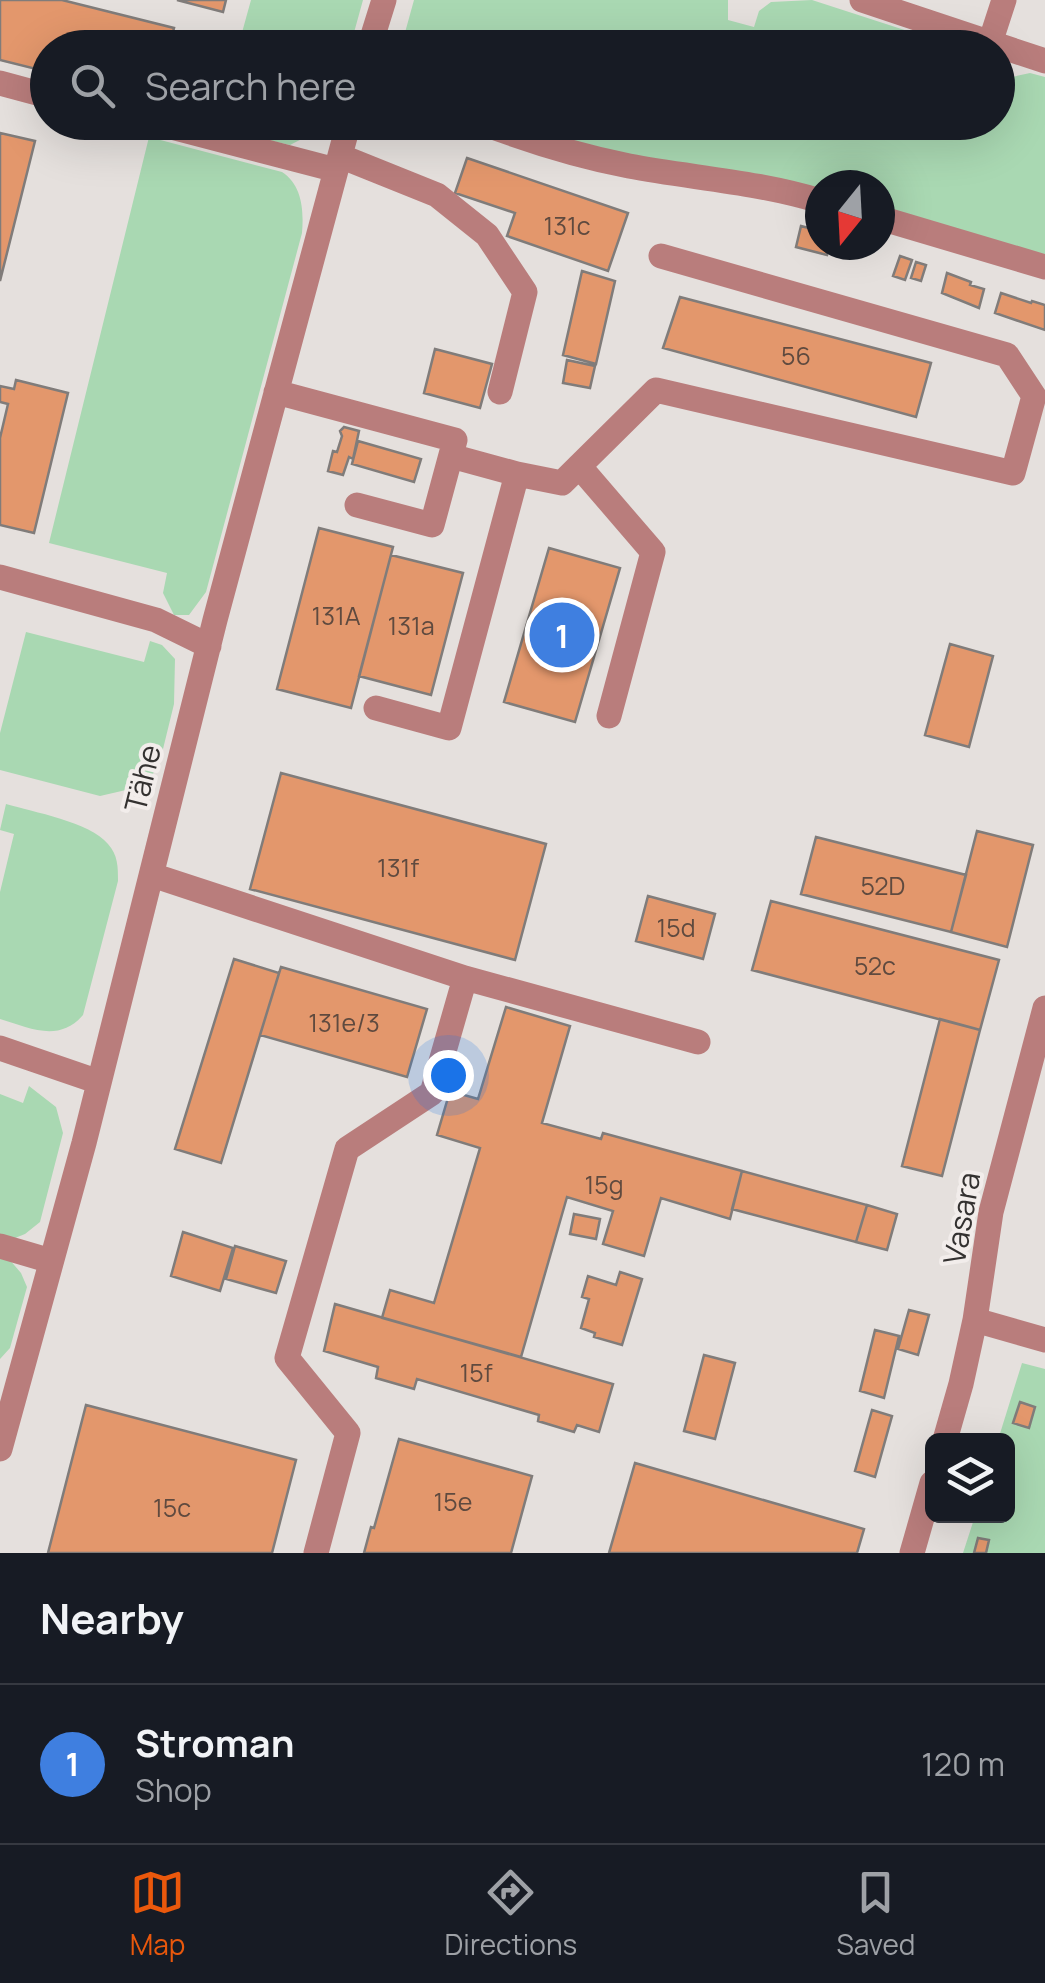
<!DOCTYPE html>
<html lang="en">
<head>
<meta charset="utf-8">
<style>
  body { margin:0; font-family:Manrope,sans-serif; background:#242831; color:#f1f3f6 }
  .controls { position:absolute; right:30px; bottom:30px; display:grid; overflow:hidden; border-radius:15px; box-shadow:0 10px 40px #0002 }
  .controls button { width:90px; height:90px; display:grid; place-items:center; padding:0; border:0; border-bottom:2px solid #363941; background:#171b24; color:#f1f3f6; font:50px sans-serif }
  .compass { position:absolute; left:805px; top:170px; width:90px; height:90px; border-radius:50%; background:#171b24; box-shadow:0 10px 40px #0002; rotate:198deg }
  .you { position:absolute; left:448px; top:1075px; width:35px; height:35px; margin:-25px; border:8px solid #fff; border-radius:50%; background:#1a73e8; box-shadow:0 0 0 15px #1a73e833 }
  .badge { display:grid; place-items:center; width:65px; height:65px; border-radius:50%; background:#ea580c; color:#fff; font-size:32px; font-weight:700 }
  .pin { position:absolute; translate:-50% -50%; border:5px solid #fff; box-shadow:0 2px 10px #0006 }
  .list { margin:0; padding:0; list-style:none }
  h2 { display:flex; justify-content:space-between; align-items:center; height:130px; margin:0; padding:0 40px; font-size:42px }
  h2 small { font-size:32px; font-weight:400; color:#9ea1a6 }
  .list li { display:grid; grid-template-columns:65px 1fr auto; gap:30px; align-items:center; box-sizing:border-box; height:160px; padding:0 40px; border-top:2px solid #363941 }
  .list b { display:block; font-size:38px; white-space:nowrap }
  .list p { margin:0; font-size:32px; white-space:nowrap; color:#9ea1a6 }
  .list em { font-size:32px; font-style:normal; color:#9ea1a6 }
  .icon { flex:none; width:55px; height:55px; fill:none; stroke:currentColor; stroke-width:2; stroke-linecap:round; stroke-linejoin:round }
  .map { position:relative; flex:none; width:1045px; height:1553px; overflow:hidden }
  .search { position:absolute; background:#171b24; box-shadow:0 10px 40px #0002; left:30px; right:30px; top:30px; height:110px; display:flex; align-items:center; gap:25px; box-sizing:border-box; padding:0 35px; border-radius:55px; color:#9ea1a6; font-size:38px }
  .sheet { height:290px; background:#171b24 }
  nav { display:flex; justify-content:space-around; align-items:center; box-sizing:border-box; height:140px; border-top:2px solid #363941; background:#171b24; font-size:28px; color:#9ea1a6 }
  nav a { display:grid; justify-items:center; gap:5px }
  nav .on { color:#ea580c }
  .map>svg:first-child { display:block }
  .green { fill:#a9d8b2 }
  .building { fill:#e3976c; stroke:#807c7a; stroke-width:2.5 }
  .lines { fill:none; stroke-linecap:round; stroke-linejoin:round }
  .minor { stroke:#b97d7c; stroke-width:25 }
  .labels { text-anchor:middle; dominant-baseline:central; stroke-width:8; stroke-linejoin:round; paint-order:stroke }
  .number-label { font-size:25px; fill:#5f4a3f }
  .street-label { font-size:30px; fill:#333130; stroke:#f2edeb }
</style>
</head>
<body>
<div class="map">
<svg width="1045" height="1553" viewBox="0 0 1045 1553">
  <rect width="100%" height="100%" fill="#e5e0dd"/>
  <path class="green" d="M251,0H363L350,47H238Z
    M414,0H728V20L754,27L759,11L771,2L812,0L923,36L941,47H401Z
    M1030,73L1045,77V259L880,210V185H820V192L610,157L511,123L998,122V80Z
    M250,123H330L329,125L290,145L247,135Z
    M149,137L282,172C302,185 304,210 302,233L206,592L189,615H174L163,593L167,573L49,543Z
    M26,632L144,662L150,641L162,645L175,659L174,704L163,749L153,774L139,787L100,796L0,770V733Z
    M6,804C33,812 90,822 108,844C118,855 118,867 118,881L83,1015C59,1043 30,1028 0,1019V892L14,834L0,830Z
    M29,1086L56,1107L63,1133L40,1222L25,1234L15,1238L0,1236V1094L23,1103Z
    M0,1256L9,1259L21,1273L27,1287L10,1348L0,1359Z
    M1022,1363L1045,1369V1553H963L975,1516H1008V1440H998Z"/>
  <path class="building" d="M0,0H62L174,28L169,48H48V72L0,60Z
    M177,0H226L223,12Z
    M0,133L35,141L0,281Z
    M467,158L628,213L608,271L507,236L515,213L455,193Z
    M801,226L820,231V245H830L827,255L796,247Z
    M900,256L912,260L905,280L893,276Z
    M916,262L926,265L921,281L911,278Z
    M582,271L615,281L596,364L563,355Z
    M947,273L971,282L970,285L984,289L979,308L942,293Z
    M1001,293L1031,303L1032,301L1045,305V330L995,313Z
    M680,297L931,363L916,417L663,348Z
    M435,349L492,364L480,408L424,393Z
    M567,360L595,366L590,388L563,383Z
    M16,380L68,393L34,533L0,525V438L8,404L0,402V386L14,389Z
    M344,427L359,431L353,459L349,457L343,475L328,471L333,451L337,452L342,436L340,431Z
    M358,441L421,459L414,482L352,464Z
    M319,528L393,547L351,708L277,689Z
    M549,548L620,568L575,722L504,702Z
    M391,555L463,573L431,695L359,676Z
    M950,644L993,656L969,747L925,735Z
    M281,773L546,844L515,960L250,889Z
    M977,831L1033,845L1007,947L951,932Z
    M816,837L966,875L951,932L801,894Z
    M648,896L715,914L703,959L636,941Z
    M771,901L999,960L980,1030L752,970Z
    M234,959L279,973L221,1163L175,1149Z
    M281,967L427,1009L407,1077L260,1035Z
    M506,1007L570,1026L542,1123L601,1139L603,1133L742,1171L730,1219L661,1198L644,1256L603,1244L613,1211L567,1197L521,1357L382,1318L390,1290L434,1303L480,1148L437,1135L450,1091L478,1099Z
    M940,1019L980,1030L942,1176L902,1166Z
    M742,1171L867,1205L856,1242L732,1209Z
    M867,1205L897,1214L887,1250L856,1242Z
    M574,1214L600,1219L596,1239L570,1234Z
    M183,1232L233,1248L220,1291L171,1276Z
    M235,1246L286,1261L276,1293L226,1279Z
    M620,1272L642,1279L622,1345L594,1337L595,1333L581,1328L589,1299L582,1297L588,1276L616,1285Z
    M335,1304L613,1384L599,1432L577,1425L574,1432L538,1421L539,1415L417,1379L414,1389L376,1378L378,1367L324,1351Z
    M909,1310L929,1315L918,1355L898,1349Z
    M875,1330L899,1336L884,1398L860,1391Z
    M704,1355L735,1363L715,1439L684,1431Z
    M1020,1402L1035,1407L1029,1428L1013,1423Z
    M86,1405L296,1460L272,1553H48Z
    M872,1410L892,1416L875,1477L855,1471Z
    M399,1439L532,1476L511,1553H364L371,1527L374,1528Z
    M635,1463L864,1529L857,1553H609Z
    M978,1538L989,1540L986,1553H974Z"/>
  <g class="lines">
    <path class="minor" d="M862,0L1045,61
      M990,43L1004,0
      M369,48L384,0
      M0,83L48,96
      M152,122L336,170
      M480,122C529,141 578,156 629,166C693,178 758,182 820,201
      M340,156L437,195L487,235L525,292L500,392
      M880,218L1045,267
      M276,392L455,440L432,525L357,505
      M579,466L653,552L609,716
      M517,474L562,483L656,390L1013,473L1034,396L1007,355L661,256
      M0,577L156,620L209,646
      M376,708L449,728L517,474L451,456
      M152,875L465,978L698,1042
      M0,1048L99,1082
      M0,1246L51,1261
      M975,1320L1045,1340
      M945,1440L961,1384L975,1320L991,1212L1045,1008
      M0,1449L84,1143L215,620L349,122
      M316,1553L348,1433L287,1358L347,1149L432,1093L465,978
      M912,1553L932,1483"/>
  </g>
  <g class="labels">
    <g class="number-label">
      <text x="567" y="225">131c</text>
      <text x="796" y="355">56</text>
      <text x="336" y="615">131A</text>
      <text x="411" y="625">131a</text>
      <text x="398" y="867">131f</text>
      <text x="883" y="885">52D</text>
      <text x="676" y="927">15d</text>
      <text x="875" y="965">52c</text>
      <text x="344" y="1022">131e/3</text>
      <text x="604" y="1184">15g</text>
      <text x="476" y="1372">15f</text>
      <text x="453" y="1501">15e</text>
      <text x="172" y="1507">15c</text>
    </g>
    <g class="street-label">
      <text transform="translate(142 778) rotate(-76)">Tähe</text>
      <text transform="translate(961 1218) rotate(-80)">Vasara</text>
    </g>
  </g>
</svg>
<div class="controls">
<button><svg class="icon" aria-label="layers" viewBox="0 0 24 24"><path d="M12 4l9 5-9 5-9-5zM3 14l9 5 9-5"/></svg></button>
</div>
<svg class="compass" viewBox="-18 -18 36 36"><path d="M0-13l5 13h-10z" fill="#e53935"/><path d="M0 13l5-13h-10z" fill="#9ea1a6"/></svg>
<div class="you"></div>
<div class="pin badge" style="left:562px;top:635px;background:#3f7fe0">1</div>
<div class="search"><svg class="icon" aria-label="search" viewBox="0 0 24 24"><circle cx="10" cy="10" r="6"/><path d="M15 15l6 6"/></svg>Search here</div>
</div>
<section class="sheet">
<h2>Nearby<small></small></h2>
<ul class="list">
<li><span class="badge" style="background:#3f7fe0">1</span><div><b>Stroman</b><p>Shop</p></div><em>120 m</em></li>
</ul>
</section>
<nav>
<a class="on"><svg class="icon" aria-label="map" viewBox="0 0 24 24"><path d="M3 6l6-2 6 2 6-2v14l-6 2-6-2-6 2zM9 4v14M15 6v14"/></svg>Map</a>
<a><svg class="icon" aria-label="directions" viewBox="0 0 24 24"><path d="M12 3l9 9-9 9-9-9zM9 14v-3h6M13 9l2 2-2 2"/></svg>Directions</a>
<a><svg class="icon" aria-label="saved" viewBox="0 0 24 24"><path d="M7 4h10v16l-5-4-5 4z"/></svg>Saved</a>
</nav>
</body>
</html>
